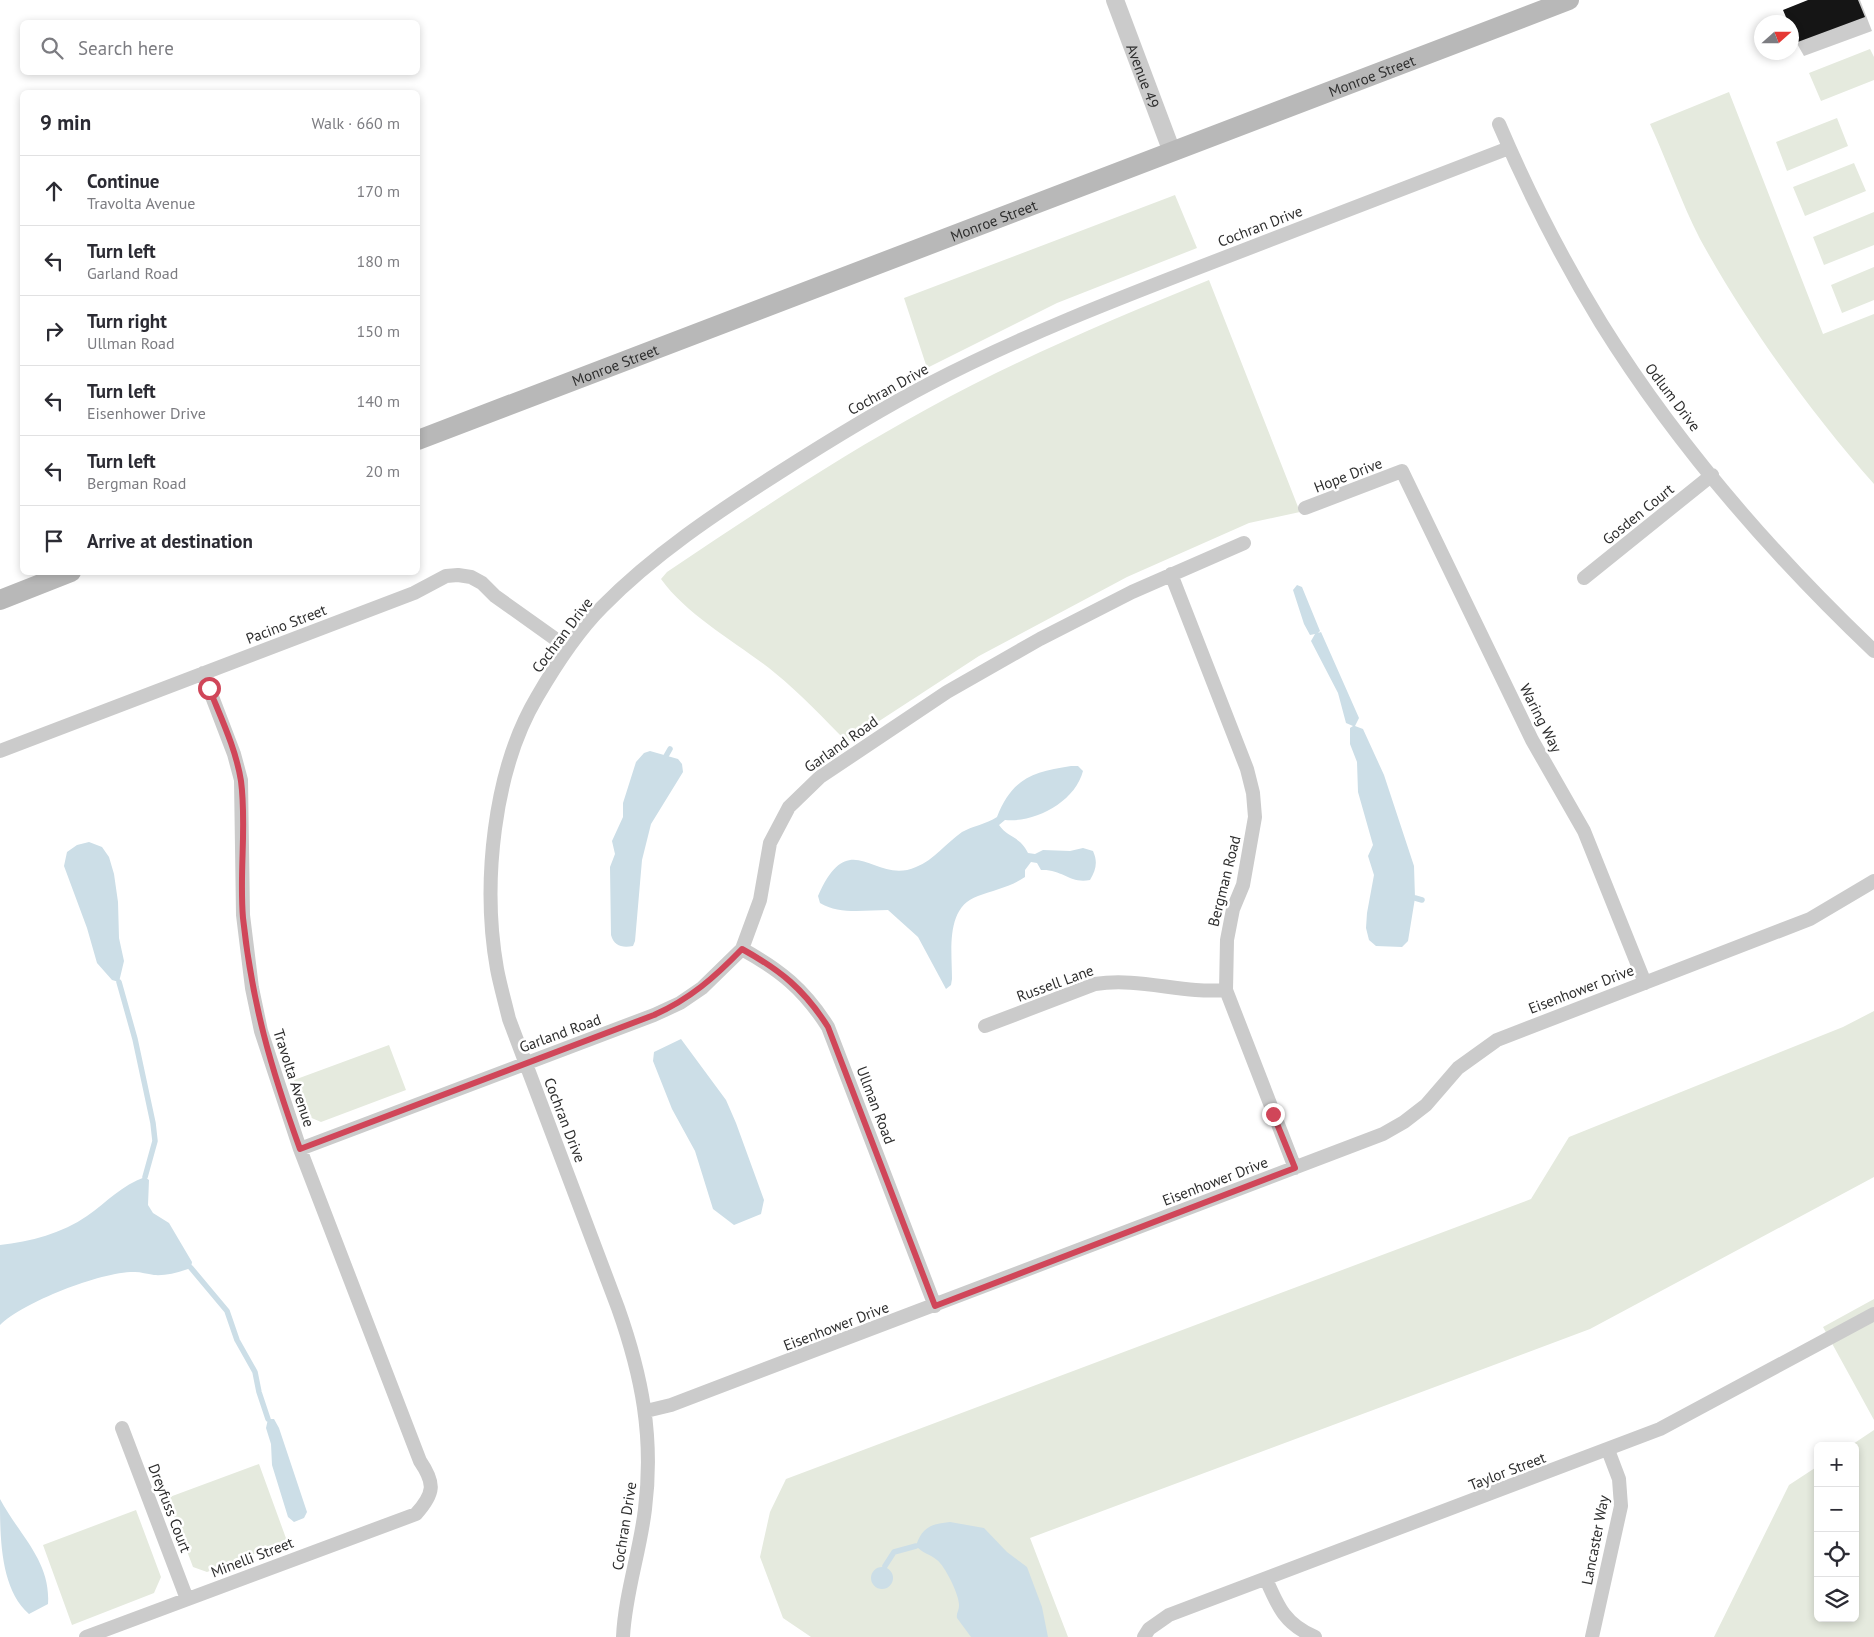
<!DOCTYPE html>
<html lang="en">
<head>
<meta charset="utf-8">
<style>
  body { margin:0; font-family:"PT Sans",sans-serif; background:#f7f7f7; color:#2b2b33 }
  .controls { position:absolute; right:15px; bottom:15px; display:grid; overflow:hidden; border-radius:8px; box-shadow:0 2px 8px #0003 }
  .controls button { width:45px; height:45px; display:grid; place-items:center; padding:0; border:0; border-bottom:1px solid #e1e1e2; background:#fff; color:#2b2b33; font:25px sans-serif }
  .compass { position:absolute; left:1754px; top:15px; width:45px; height:45px; border-radius:50%; background:#fff; box-shadow:0 2px 8px #0003; rotate:69deg }
  .stop { position:absolute; width:15px; height:15px; margin:-11px; border:4px solid #d04659; border-radius:50%; background:#fff }
  .stop.end { background:#d04659; border-color:#fff; box-shadow:0 1px 5px #0008 }
  .list { margin:0; padding:0; list-style:none }
  h2 { display:flex; justify-content:space-between; align-items:center; height:65px; margin:0; padding:0 20px; font-size:21px }
  h2 small { font-size:16px; font-weight:400; color:#7c7c81 }
  .list li { display:grid; grid-template-columns:32px 1fr auto; gap:15px; align-items:center; box-sizing:border-box; height:70px; padding:0 20px; border-top:1px solid #e1e1e2 }
  .list b { display:block; font-size:19px; white-space:nowrap }
  .list p { margin:0; font-size:16px; white-space:nowrap; color:#7c7c81 }
  .list em { font-size:16px; font-style:normal; color:#7c7c81 }
  .icon { flex:none; width:28px; height:28px; fill:none; stroke:currentColor; stroke-width:2; stroke-linecap:round; stroke-linejoin:round }
  .map { position:relative; flex:none; width:1874px; height:1637px; overflow:hidden }
  .search { position:absolute; background:#fff; box-shadow:0 2px 8px #0003; left:20px; top:20px; width:400px; height:55px; display:flex; align-items:center; gap:12px; box-sizing:border-box; padding:0 18px; border-radius:8px; color:#7c7c81; font-size:19px }
  .panel { position:absolute; background:#fff; box-shadow:0 2px 8px #0003; left:20px; top:90px; width:400px; height:485px; border-radius:8px }
  .map>svg:first-child { display:block }
  .green { fill:#e5eade }
  .water { fill:#ccdee7 }
  .shadow { fill:#0003 }
  .lines { fill:none; stroke-linecap:round; stroke-linejoin:round }
  .stream { stroke:#ccdee7; stroke-width:5.5 }
  .building { fill:#151515 }
  .minor { stroke:#cbcbcb; stroke-width:14 }
  .tertiary { stroke:#cbcbcb; stroke-width:18 }
  .secondary { stroke:#b8b8b8; stroke-width:20 }
  .route { stroke:#d04659; stroke-width:6 }
  .labels { text-anchor:middle; dominant-baseline:central; stroke-width:5; stroke-linejoin:round; paint-order:stroke }
  .street-label { font-size:15px; fill:#2e2e2e; stroke:#fff }
</style>
</head>
<body>
<div class="map">
<svg width="1874" height="1637" viewBox="0 0 1874 1637">
  <rect width="100%" height="100%" fill="#fff"/>
  <path class="green" d="M1870,49L1874,57V80L1821,101L1809,73Z
    M1729,92L1823,334L1874,314V484C1809,410 1748,326 1700,239C1681,202 1667,161 1650,124Z
    M1837,118L1848,146L1787,171L1776,142Z
    M1854,163L1866,191L1805,216L1793,187Z
    M1175,195L1197,248L1057,303L927,368L904,298Z
    M1874,212V245L1824,265L1813,237Z
    M1874,267V300L1842,313L1831,285Z
    M1209,280L1300,512L1249,523L1127,577L979,656L847,742C824,719 801,694 775,673C740,644 688,617 661,579L667,572C752,515 837,458 927,409C1018,359 1113,319 1209,280Z
    M1874,1011V1177L1590,1329L1030,1538L1068,1637H811L783,1618L760,1557L770,1512L786,1479L1531,1199L1569,1137L1843,1027Z
    M389,1045L406,1090L321,1122L307,1116L294,1080Z
    M1874,1299V1420L1823,1327Z
    M1874,1430V1637H1714L1789,1485L1818,1466V1618H1855V1446H1850Z
    M259,1464L287,1541L207,1572L193,1567L167,1498Z
    M136,1510L161,1577L154,1593L72,1625L43,1545Z"/>
  <path class="water" d="M1297,585L1302,587L1320,631L1318,633L1321,632L1359,718L1355,726L1363,729L1384,775L1414,866L1415,898L1408,941L1402,947L1376,946L1369,940L1366,928L1367,913L1374,875L1368,856L1373,845L1358,792L1357,762L1350,744V728L1353,726L1346,723L1338,693L1311,641L1315,634L1310,635L1304,624L1293,590Z
    M650,751L678,759L682,764L683,772L651,824L642,860L635,941L633,946C622,948 614,946 611,935L610,867L615,854L612,841L623,817V803L636,762L644,753Z
    M1071,766H1078L1083,771C1075,802 1035,823 1005,820L999,825C1008,838 1020,836 1028,853L1035,854L1043,850L1070,851L1083,848L1093,851C1098,862 1096,870 1090,880C1069,884 1063,869 1041,870L1037,863L1031,862L1025,870V877C1010,887 994,890 978,896C945,907 952,951 952,979L951,985L946,989L918,937L888,910C865,910 840,915 820,903L818,896C850,823 874,886 916,867C934,860 946,843 962,832C973,826 986,824 997,817C1012,778 1033,772 1071,766Z
    M89,842L102,847L109,857L114,874L118,902L119,938L124,961L119,982L112,980L97,963L87,928L64,866L67,852L77,845Z
    M681,1039L726,1100L736,1123L764,1200L761,1214L734,1225L713,1209L695,1151L672,1109L653,1061L654,1052Z
    M145,1177L149,1180L148,1205L153,1213L169,1223L192,1262L191,1268C180,1272 166,1276 154,1275C147,1274 141,1272 135,1272C103,1271 23,1302 0,1325V1245C30,1242 63,1233 87,1216C107,1202 122,1185 145,1177Z
    M268,1419H274L279,1428L307,1512L304,1518L294,1522L288,1517L272,1465L271,1444L266,1428Z
    M0,1499C19,1535 51,1561 48,1604L29,1614C0,1589 0,1536 0,1499Z
    M950,1522L984,1528L1007,1552L1027,1567L1042,1607L1048,1637H971L957,1618C956,1613 959,1611 959,1606C960,1596 945,1566 937,1560C930,1554 922,1553 916,1546C922,1527 931,1524 950,1522Z
    M871 1578a11 11 0 1 1 22 0a11 11 0 1 1-22 0Z"/>
  <path class="shadow" d="M1812,0H1860L1872,31L1804,56L1796,42L1792,22H1789L1784,10Z"/>
  <g class="lines">
    <path class="stream" d="M666,756L670,749
      M1415,898L1422,900
      M119,982L135,1039L153,1123L155,1141L145,1177
      M191,1268L227,1311L237,1340L255,1372L259,1392L268,1419
      M885,1566L894,1552L916,1546"/>
  </g>
  <path class="building" d="M1808,0H1858L1865,17L1795,43L1792,33V22H1788L1783,10Z"/>
  <g class="lines">
    <path class="minor" d="M1499,124C1528,192 1562,259 1601,323C1675,442 1772,554 1874,651
      M1305,508L1402,471L1532,740L1584,831L1645,983
      M1171,574L1247,769L1253,793L1255,817L1243,885L1233,909L1227,940L1226,990L1295,1168
      M1584,578L1712,475
      M0,751L414,593L446,576L458,575L471,577L482,583L495,596L568,648
      M742,949C780,970 804,989 828,1027L935,1306
      M985,1026L1095,984C1140,977 1182,994 1226,990
      M300,1149L654,1015L680,1003L702,988L742,949L760,900L770,843L789,807L820,777L947,692L1040,639L1132,592L1244,543
      M646,1411L671,1405L1383,1134L1404,1122L1426,1105L1458,1068L1497,1040L1810,919L1874,881
      M122,1428L187,1599
      M1266,1579C1278,1607 1285,1624 1315,1637
      M86,1637L416,1514C435,1493 435,1483 420,1461L300,1149L261,1031L252,988L243,915L241,780L234,754L203,673
      M623,1637C625,1594 640,1552 645,1509C654,1437 642,1376 618,1308L509,1019C505,1002 500,985 497,969C482,885 493,771 537,697C555,666 576,633 602,607C653,555 716,513 777,474C827,442 877,411 929,384C1021,336 1117,299 1213,262C1312,224 1411,186 1509,148
      M1144,1637L1149,1629L1169,1615L1660,1429L1874,1314
      M1592,1637L1621,1506L1619,1479L1608,1450"/>
    <path class="tertiary" id="s1" d="M1115,0L1172,152"/>
    <g class="secondary">
      <path id="s2" d="M418,440L1569,0"/>
      <path d="M0,600L71,572"/>
    </g>
  </g>
  <g class="lines">
    <path class="route" d="M209,688C221,718 236,749 241,781C247,826 239,872 243,918C252,1003 271,1069 300,1149L654,1015C690,999 715,977 742,949C780,970 804,989 828,1027L935,1306L1295,1168L1273,1114"/>
  </g>
  <g class="labels">
    <g class="street-label">
      <text stroke="none"><textPath href="#s1" startOffset="81">Avenue 49</textPath></text>
      <text stroke="none"><textPath href="#s2" startOffset="1021">Monroe Street</textPath></text>
      <text stroke="none"><textPath href="#s2" startOffset="616">Monroe Street</textPath></text>
      <text transform="translate(1260 226) rotate(-21)">Cochran Drive</text>
      <text stroke="none"><textPath href="#s2" startOffset="211">Monroe Street</textPath></text>
      <text transform="translate(888 389) rotate(-29)">Cochran Drive</text>
      <text transform="translate(1673 397) rotate(53)">Odlum Drive</text>
      <text transform="translate(1348 475) rotate(-21)">Hope Drive</text>
      <text transform="translate(1638 514) rotate(-39)">Gosden Court</text>
      <text transform="translate(286 624) rotate(-21)">Pacino Street</text>
      <text transform="translate(562 635) rotate(-53)">Cochran Drive</text>
      <text transform="translate(1541 718) rotate(63)">Waring Way</text>
      <text transform="translate(841 744) rotate(-35)">Garland Road</text>
      <text transform="translate(1224 881) rotate(-76)">Bergman Road</text>
      <text transform="translate(1055 983) rotate(-20)">Russell Lane</text>
      <text transform="translate(1581 989) rotate(-21)">Eisenhower Drive</text>
      <text transform="translate(560 1033) rotate(-20)">Garland Road</text>
      <text transform="translate(294 1078) rotate(72)">Travolta Avenue</text>
      <text transform="translate(876 1105) rotate(69)">Ullman Road</text>
      <text transform="translate(565 1120) rotate(69)">Cochran Drive</text>
      <text transform="translate(1215 1181) rotate(-21)">Eisenhower Drive</text>
      <text transform="translate(836 1326) rotate(-21)">Eisenhower Drive</text>
      <text transform="translate(1507 1471) rotate(-21)">Taylor Street</text>
      <text transform="translate(170 1508) rotate(69)">Dreyfuss Court</text>
      <text transform="translate(624 1526) rotate(-81)">Cochran Drive</text>
      <text transform="translate(1595 1540) rotate(-79)">Lancaster Way</text>
      <text transform="translate(252 1557) rotate(-21)">Minelli Street</text>
    </g>
  </g>
</svg>
<div class="controls">
<button>+</button>
<button>−</button>
<button><svg class="icon" aria-label="locate" viewBox="0 0 24 24"><circle cx="12" cy="12" r="6"/><path d="M12 2v4M12 18v4M2 12h4M18 12h4"/></svg></button>
<button><svg class="icon" aria-label="layers" viewBox="0 0 24 24"><path d="M12 4l9 5-9 5-9-5zM3 14l9 5 9-5"/></svg></button>
</div>
<svg class="compass" viewBox="-18 -18 36 36"><path d="M0-13l5 13h-10z" fill="#e53935"/><path d="M0 13l5-13h-10z" fill="#7c7c81"/></svg>
<div class="stop" style="left:209px;top:688px"></div>
<div class="stop end" style="left:1273px;top:1114px"></div>
<div class="search"><svg class="icon" aria-label="search" viewBox="0 0 24 24"><circle cx="10" cy="10" r="6"/><path d="M15 15l6 6"/></svg>Search here</div>
<section class="panel">
<h2>9 min<small>Walk · 660 m</small></h2>
<ul class="list">
<li><svg class="icon" aria-label="ahead" viewBox="0 0 24 24"><path d="M12 20V5M6 11l6-6 6 6"/></svg><div><b>Continue</b><p>Travolta Avenue</p></div><em>170 m</em></li>
<li><svg class="icon" aria-label="left" viewBox="0 0 24 24"><path d="M17 20v-9H6M10 6l-5 5 5 5"/></svg><div><b>Turn left</b><p>Garland Road</p></div><em>180 m</em></li>
<li><svg class="icon" aria-label="right" viewBox="0 0 24 24"><path d="M7 20v-9h11M14 6l5 5-5 5"/></svg><div><b>Turn right</b><p>Ullman Road</p></div><em>150 m</em></li>
<li><svg class="icon" aria-label="left" viewBox="0 0 24 24"><path d="M17 20v-9H6M10 6l-5 5 5 5"/></svg><div><b>Turn left</b><p>Eisenhower Drive</p></div><em>140 m</em></li>
<li><svg class="icon" aria-label="left" viewBox="0 0 24 24"><path d="M17 20v-9H6M10 6l-5 5 5 5"/></svg><div><b>Turn left</b><p>Bergman Road</p></div><em>20 m</em></li>
<li><svg class="icon" aria-label="arrive" viewBox="0 0 24 24"><path d="M6 21V4h12l-3 4 3 4H6"/></svg><div><b>Arrive at destination</b></div></li>
</ul>
</section>
</div>
</body>
</html>
